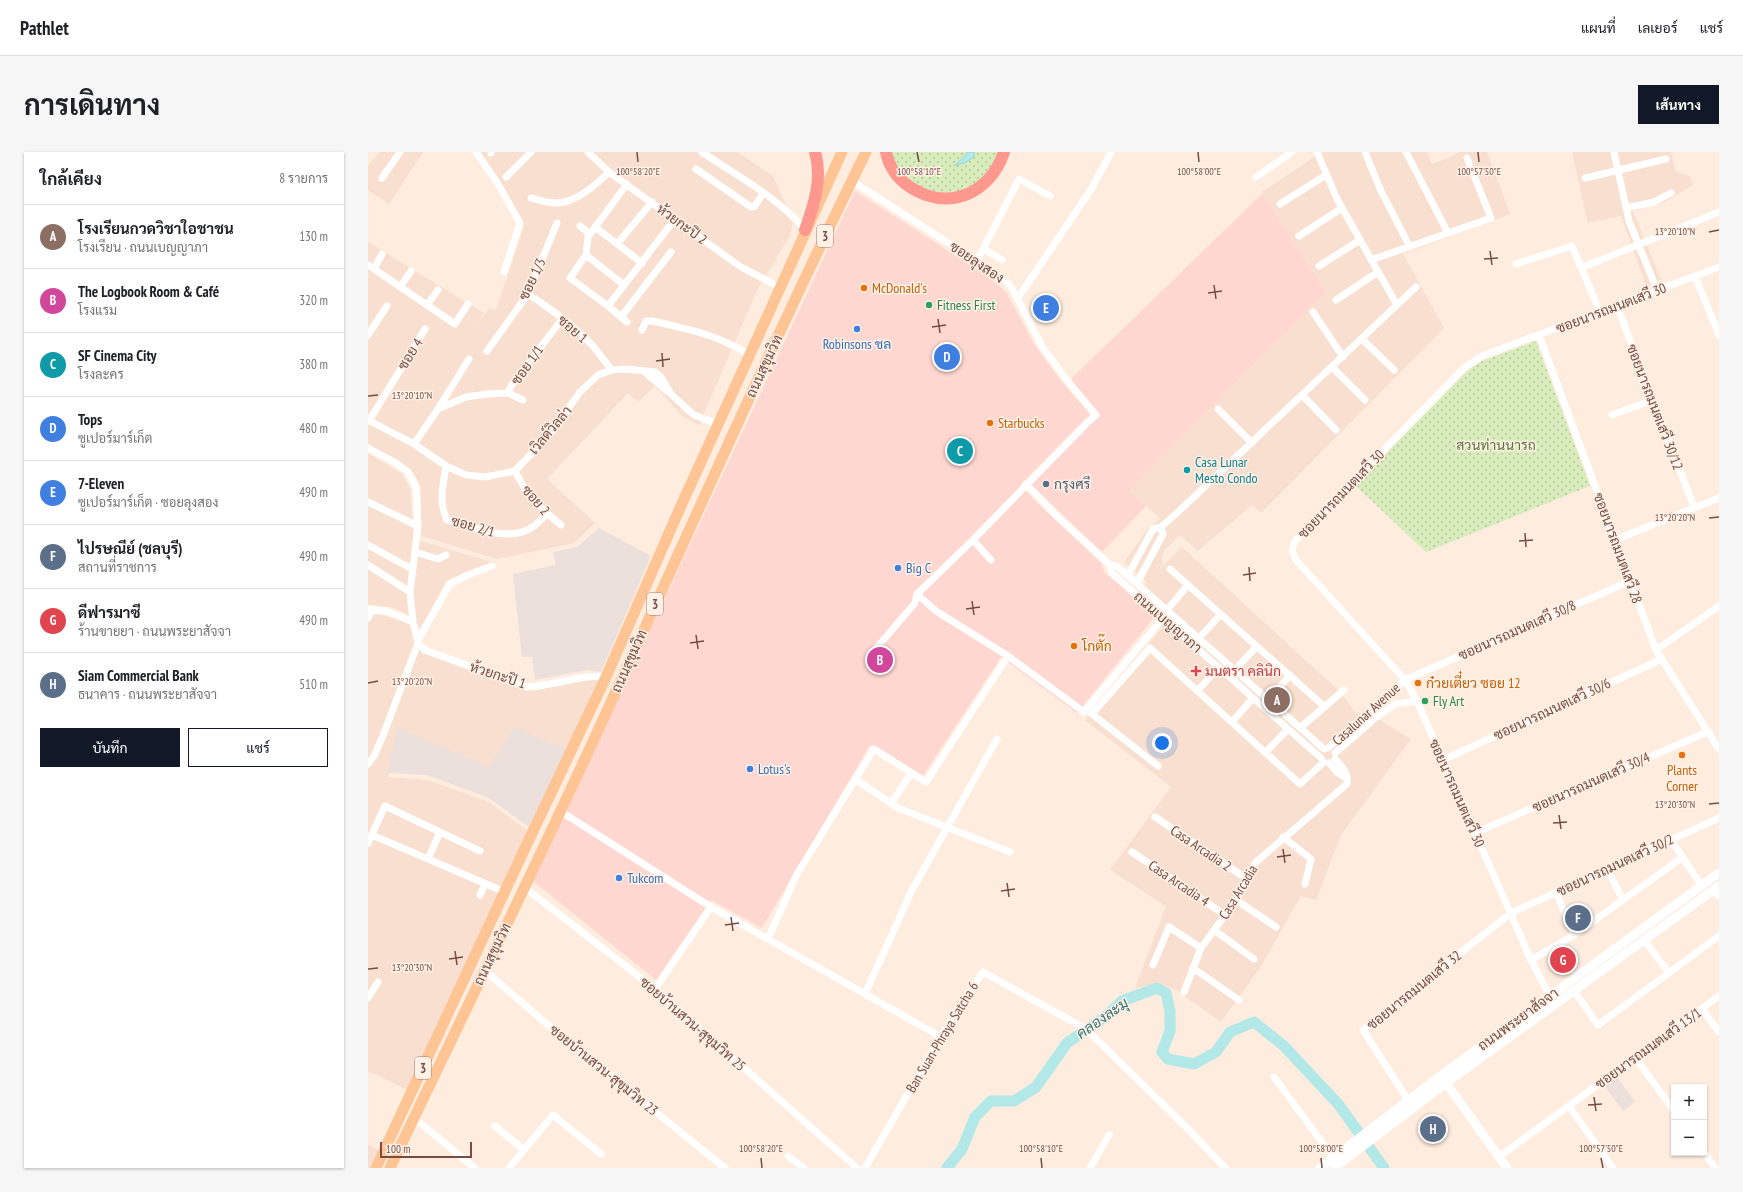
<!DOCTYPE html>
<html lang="th">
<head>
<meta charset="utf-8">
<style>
  body { margin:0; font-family:"PT Sans Narrow",Sarabun,sans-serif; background:#f6f6f6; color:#202124 }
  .controls { position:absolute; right:12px; bottom:12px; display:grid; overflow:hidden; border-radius:0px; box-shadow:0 1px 3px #0004 }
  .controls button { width:36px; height:36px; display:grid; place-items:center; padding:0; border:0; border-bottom:1px solid #e0e0e0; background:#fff; color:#202124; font:20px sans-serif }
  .scale { position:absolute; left:12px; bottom:10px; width:92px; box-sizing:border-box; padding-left:4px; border:2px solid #754d45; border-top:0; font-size:11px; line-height:14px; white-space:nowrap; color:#754d45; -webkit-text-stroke:3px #fff1e6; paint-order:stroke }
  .you { position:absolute; left:794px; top:591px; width:14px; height:14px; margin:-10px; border:3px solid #fff; border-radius:50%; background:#1a73e8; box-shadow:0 0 0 6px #1a73e833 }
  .badge { display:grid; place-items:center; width:26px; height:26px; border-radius:50%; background:#111827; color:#fff; font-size:13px; font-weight:700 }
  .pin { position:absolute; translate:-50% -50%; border:2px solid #fff; box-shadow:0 1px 4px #0006 }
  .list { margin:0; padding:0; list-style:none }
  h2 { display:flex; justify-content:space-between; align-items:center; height:52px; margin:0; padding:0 16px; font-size:17px }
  h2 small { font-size:13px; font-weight:400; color:#757577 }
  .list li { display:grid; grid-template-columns:26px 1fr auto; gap:12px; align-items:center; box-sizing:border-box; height:64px; padding:0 16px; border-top:1px solid #e0e0e0 }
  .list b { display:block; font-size:15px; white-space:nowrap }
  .list p { margin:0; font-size:13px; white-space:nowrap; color:#757577 }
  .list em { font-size:13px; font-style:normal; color:#757577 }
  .actions { display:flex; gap:8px; padding:12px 16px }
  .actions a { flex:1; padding:9px 0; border:1px solid #111827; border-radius:0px; text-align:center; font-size:14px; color:#111827 }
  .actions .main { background:#111827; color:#fff }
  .map { position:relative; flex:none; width:1351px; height:1016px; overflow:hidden; border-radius:0px }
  header { display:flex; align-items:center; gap:24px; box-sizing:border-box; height:56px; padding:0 20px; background:#fff; border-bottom:1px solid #e0e0e0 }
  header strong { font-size:19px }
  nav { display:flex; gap:22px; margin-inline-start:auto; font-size:14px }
  .intro { display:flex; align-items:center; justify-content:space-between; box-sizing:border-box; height:96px; padding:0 24px }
  h1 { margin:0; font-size:28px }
  .button { padding:10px 18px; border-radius:0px; background:#111827; color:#fff; font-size:14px; font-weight:700 }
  main { display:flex; gap:24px; padding:0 24px }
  aside { flex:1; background:#fff; border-radius:0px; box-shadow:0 1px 3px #0004 }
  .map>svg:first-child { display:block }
  .residential { fill:#f8dfcf }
  .commercial { fill:#ffd7d1 }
  .industrial { fill:#ebe0db }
  .grass { fill:url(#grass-dots) }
  .water { fill:#b2e8e7; stroke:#97dbd9 }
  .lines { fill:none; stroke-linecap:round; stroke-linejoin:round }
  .river { stroke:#b2e8e7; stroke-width:11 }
  .street { stroke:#fff; stroke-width:7 }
  .secondary { stroke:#fff; stroke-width:9 }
  .primary { stroke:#ffc494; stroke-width:11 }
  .highway { stroke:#fe988f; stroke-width:12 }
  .ticks { fill:none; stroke:#754d45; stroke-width:1.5 }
  .food-dot { fill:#e8710a; stroke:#fff1e6; stroke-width:1.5 }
  .leisure-dot { fill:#2e9e5b; stroke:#fff1e6; stroke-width:1.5 }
  .shop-dot { fill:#3f7fe0; stroke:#fff1e6; stroke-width:1.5 }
  .culture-dot { fill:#0f9aa8; stroke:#fff1e6; stroke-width:1.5 }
  .service-dot { fill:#5c6f8a; stroke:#fff1e6; stroke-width:1.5 }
  .health-dot { fill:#e0444e; stroke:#fff1e6; stroke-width:1.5 }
  .labels { text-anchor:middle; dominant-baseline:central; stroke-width:3; stroke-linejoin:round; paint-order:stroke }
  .shield { fill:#fff1e6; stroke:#9e7e75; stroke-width:1 }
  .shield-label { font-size:13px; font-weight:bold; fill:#754d45 }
  .street-label { font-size:14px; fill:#754d45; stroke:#fff1e6 }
  .food-label { font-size:14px; fill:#c56008; stroke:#fff1e6; text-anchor:start }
  .leisure-label { font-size:14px; fill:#27864d; stroke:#fff1e6; text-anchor:start }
  .shop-label { font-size:14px; fill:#366cbe; stroke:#fff1e6; text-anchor:start }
  .park-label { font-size:14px; fill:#57773a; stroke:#fff1e6 }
  .culture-label { font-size:14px; fill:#0d838f; stroke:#fff1e6; text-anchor:start }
  .service-label { font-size:14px; fill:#4e5e75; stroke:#fff1e6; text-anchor:start }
  .health-label { font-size:14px; fill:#be3a42; stroke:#fff1e6; text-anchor:start }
  .water-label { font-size:15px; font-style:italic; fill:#357674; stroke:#fff1e6 }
  .ticks-label { font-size:10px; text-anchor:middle; fill:#754d45; stroke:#fff1e6; stroke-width:3; stroke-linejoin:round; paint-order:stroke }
</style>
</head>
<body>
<header>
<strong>Pathlet</strong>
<nav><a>แผนที่</a><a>เลเยอร์</a><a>แชร์</a></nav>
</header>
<div class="intro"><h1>การเดินทาง</h1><a class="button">เส้นทาง</a></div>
<main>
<aside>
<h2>ใกล้เคียง<small>8 รายการ</small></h2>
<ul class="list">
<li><span class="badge" style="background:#8d6e63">A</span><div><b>โรงเรียนกวดวิชาใอชาชน</b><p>โรงเรียน · ถนนเบญญาภา</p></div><em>130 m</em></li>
<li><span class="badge" style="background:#d1479c">B</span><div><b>The Logbook Room &amp; Café</b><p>โรงแรม</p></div><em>320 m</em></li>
<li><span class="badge" style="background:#0f9aa8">C</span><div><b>SF Cinema City</b><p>โรงละคร</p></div><em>380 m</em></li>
<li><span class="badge" style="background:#3f7fe0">D</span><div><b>Tops</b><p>ซูเปอร์มาร์เก็ต</p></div><em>480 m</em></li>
<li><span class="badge" style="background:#3f7fe0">E</span><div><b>7-Eleven</b><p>ซูเปอร์มาร์เก็ต · ซอยลุงสอง</p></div><em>490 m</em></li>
<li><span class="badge" style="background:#5c6f8a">F</span><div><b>ไปรษณีย์ (ชลบุรี)</b><p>สถานที่ราชการ</p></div><em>490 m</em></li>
<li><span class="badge" style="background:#e0444e">G</span><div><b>ดีฟารมาซี</b><p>ร้านขายยา · ถนนพระยาสัจจา</p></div><em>490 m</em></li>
<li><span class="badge" style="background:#5c6f8a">H</span><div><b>Siam Commercial Bank</b><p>ธนาคาร · ถนนพระยาสัจจา</p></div><em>510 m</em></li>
</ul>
<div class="actions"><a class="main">บันทึก</a><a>แชร์</a></div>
</aside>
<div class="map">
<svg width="1351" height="1016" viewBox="0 0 1351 1016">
  <defs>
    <pattern id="grass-dots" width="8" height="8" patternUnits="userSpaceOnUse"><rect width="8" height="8" fill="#d8ecbc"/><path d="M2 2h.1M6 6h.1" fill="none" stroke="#b4c19b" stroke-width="1.8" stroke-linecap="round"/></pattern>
  </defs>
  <rect width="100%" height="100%" fill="#feecde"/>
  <path class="residential" d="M12,0H55L21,52L0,38V14Z
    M113,0H369L405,24L425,69L422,84L390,136L331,273L314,264L287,234L270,250L260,241L179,327L227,371L206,391L129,407L53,384V336L48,325L40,315L0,293V90L116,161L108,173L121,157L128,158L156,74L136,36Z
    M954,0H1059L1064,12L1080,6L1091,0H1119L1142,62L1035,102L1076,176L893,361L884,353L830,399L812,383L796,399L794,408L795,412L790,419L814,395L970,538L994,568L1002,562L1043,587L973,683L948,748L933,744L892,816L853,870L808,838L790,831L767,836L798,754L742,718L803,635L717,568L794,476L766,444L779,430L756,410L779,378L792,366L761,339L958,140L894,42V40Z
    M1204,0H1303L1308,20L1322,24L1325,33L1295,51L1265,59L1293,128L1278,134L1253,64L1220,71Z
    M0,301L34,322L42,337L46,387L127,411L79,428L52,477L40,462L23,455L7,453H0Z
    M0,462L14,463L47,472L48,494L54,501L158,539L170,538L221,528L231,527L198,601L122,619L31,580L20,625L60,628L121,650L160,679L40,938L0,919Z
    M0,992L11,999L3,1016H0Z"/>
  <path class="commercial" d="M487,39L613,120L633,135L639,142L666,192L693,229L722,262L652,333L680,361L733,411L736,420L787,464L709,561L633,505L554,625L502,593L394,776L343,748L288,828L165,729Z
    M894,42L958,140L761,339L778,354L734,400L662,332L731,263L701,229Z"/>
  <path class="industrial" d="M231,376L283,404L233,520L219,518L167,528L164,505H154L145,422L188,413L185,400L209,395Z
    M147,575L199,598L162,676L121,646L59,623L19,621L30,576L121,615Z
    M1248,924L1267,950L1255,959L1236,933Z"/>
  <path class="grass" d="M523,0H630C628,7 624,13 620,19C600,47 557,47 535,21C529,15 526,8 523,0Z
    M1168,189L1222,334L1058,400L987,333L1098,220L1114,209Z"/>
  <path class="water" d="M599,0H606V5L598,10L586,14L598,3Z"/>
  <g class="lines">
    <path class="river" d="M579,1016L594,997L607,965L623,949H646L668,935L699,891L737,865L754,849L789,836L798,841L802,859V879L794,900L800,907L826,912L848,900L862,880L886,870L916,894L971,953L1016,1016"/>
    <path class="street" d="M108,0L130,32L152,71L136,120
      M220,0L241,20L359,105L373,115L413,136
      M334,0C369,24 410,45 437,78
      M949,0L969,47L1029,153
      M997,0L1013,39L1042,95
      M1038,0L1080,81
      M1246,0L1261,69L1289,138
      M123,1V0
      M328,17L383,55L387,54L395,41
      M138,25L163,0
      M888,25L924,0
      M14,26L32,0
      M1217,26L1298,7
      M484,29L619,116L639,130L645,138L675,196L698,227L728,263L718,272L605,388L549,442L547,451L504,501
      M259,32L220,85L218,103L202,126L240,154L307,67
      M163,46C171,48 180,51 188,51C207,51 228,33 241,20
      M912,52L958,23
      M1258,56L1286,50L1303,41
      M212,74L222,82
      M227,75L274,111
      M931,84L974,56
      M249,92L284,50
      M616,97L634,108
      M218,103L256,133
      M1003,108L1123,66L1099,6
      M609,109L651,27L682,44
      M1148,112L1204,94L1232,160
      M0,113L87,172L100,152
      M951,114L992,88
      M1213,116L1351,60
      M6,117L14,102
      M1327,124L1351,183
      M32,135L43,119
      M160,142C183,157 206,173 224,193C231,201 237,210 244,218
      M650,146L724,36L743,0
      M968,148L1010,120
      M59,153L70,138
      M240,154L259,170
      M1249,154L1326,355
      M945,160L975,205
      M253,165L303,100
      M274,178L278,169H285C322,178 348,182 382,203
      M0,183L19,154
      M1171,183L1288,498L1351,597
      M994,187L1026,218
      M119,199L160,142L189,71
      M964,215L997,248
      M276,219L300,240
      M140,241L155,248
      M934,243L968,278
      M70,257L98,245L119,242L140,241L143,234L194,167
      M850,257L884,291
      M1244,263L1285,248
      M0,268L46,292L78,314L98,323L117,325L147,319L182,282L212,240L230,223L244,218L258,217L287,220L293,225L303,242L318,256L326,263L350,272
      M1,269L57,177
      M46,292L70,257L101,207
      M0,296L28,311L40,320L48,335L50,374L42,440L45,470L50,491
      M78,314C75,335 70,349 79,368C104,375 141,391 165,375C170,371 174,366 179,362
      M147,319C158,342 173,357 193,373
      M658,332L690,365L741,412L750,415L956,597
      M0,350L50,374
      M605,388L623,408
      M1247,388L1351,346
      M0,393L44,417
      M47,400L70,407L78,403
      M741,412L744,421L953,606
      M0,413L42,440
      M802,417L957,555
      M760,423L785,377L793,375L810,360L1048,135
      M769,431L795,382L793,375
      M549,442L568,459L640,504L716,560L795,466
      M0,457L18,459L45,470
      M799,458L820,433
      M0,466L4,457
      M831,486L853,462
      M50,488L82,432L102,422L124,414
      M50,491L57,498L159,535C186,534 212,522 238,525
      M1288,498L1351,454
      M867,518L889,494
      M829,539L851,515
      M901,548L922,523
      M864,570L885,546
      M932,576L976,538
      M960,596L1037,528L1262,429
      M897,601L920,577
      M967,601L1005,568L1027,552L1049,549
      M1075,608L1294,507
      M961,611L970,621L978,626
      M0,612L6,604L16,581L50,491
      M790,614L724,562L782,496L932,632L956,610
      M487,627L530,656L642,700
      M523,652L543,621
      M192,659L343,755L573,885
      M787,665L879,727
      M1107,681L1339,580
      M4,683L137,740
      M915,685L943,707L937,732
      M1303,688L1333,733
      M0,691L17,654L112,699
      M764,700L857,763
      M60,707L72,680
      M1239,717L1255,748
      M156,735L287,837L489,1016
      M1346,738L1351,744
      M1188,740L1206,783
      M112,743L117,732
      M868,748L908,775
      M846,778L886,807
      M400,787L429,722L506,597L558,630L640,504
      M1276,788L1301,821
      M1163,808L1206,783L1315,705
      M785,813L801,775L833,796
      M825,816L871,848
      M116,818L180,873L357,1016
      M287,837L343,755
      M1206,839L1230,873L1351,784
      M816,840L833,796L868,748L888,710L979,632C981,622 974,614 967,607
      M497,842L544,738L629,587
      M1182,844L1163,808L1049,549L1037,528L928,408L924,399L927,389L1097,215L1114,204L1351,115
      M0,846L10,830
      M1334,857L1351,880
      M1267,905L1306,959
      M906,925L965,1005
      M1040,948L995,878L1143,761L1351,666
      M1201,954L1245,1016
      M46,966L107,1016
      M127,974L156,998
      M1336,1000L1347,1016
      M420,1004L436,1016
      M1131,1005L1351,844
      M141,1016L185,963L233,1002
      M497,1016L575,881L615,820L718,877L822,979L857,1016
      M722,1016L741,983"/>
    <path class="secondary" d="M1078,931L1139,1016
      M952,1016L1071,925L1351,721
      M966,1016L1078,931L1351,734"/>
    <path class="primary" d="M8,1016L157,696L238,525L312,356L474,0
      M22,1016C87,880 153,745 216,609C310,406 399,200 498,0"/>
    <path class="highway" d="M518,0C521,15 530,27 542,35C580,60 622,42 636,0
      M437,78C446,53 455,26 447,0"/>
  </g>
  <path class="ticks" d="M269,0L270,10M549,0L551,10M830,0L831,10M1110,0L1111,10M1341,80L1351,78M1122,99L1124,113M1116,107L1130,106M846,133L848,147M840,141L854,139M570,167L572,181M564,175L578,173M294,201L295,215M288,209L302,207M0,244L10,243M1341,366L1351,365M1157,381L1158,395M1151,389L1165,388M881,415L882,429M875,423L888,421M604,449L606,463M598,457L612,455M328,483L330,497M322,491L336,489M0,531L10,529M1341,652L1351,651M1191,663L1193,677M1185,671L1199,670M915,697L917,711M909,705L923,703M639,731L641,745M633,739L647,737M363,765L365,779M357,773L371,771M87,799L89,813M81,807L95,805M0,817L10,816M1226,945L1228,959M1220,953L1234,952M393,1006L394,1016M673,1006L674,1016M953,1006L954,1016M1233,1006L1235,1016"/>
  <g class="food-dot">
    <circle cx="496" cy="136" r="4"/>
    <circle cx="622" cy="271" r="4"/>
    <circle cx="706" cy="494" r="4"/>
    <circle cx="1050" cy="531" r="4"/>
    <circle cx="1314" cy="603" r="4"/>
  </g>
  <g class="leisure-dot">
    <circle cx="561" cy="153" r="4"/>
    <circle cx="1057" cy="549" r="4"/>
  </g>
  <g class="shop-dot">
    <circle cx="489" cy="177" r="4"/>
    <circle cx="530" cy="416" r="4"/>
    <circle cx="382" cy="617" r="4"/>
    <circle cx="251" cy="726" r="4"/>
  </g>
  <circle class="culture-dot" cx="819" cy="318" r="4"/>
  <circle class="service-dot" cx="678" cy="332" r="4"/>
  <path class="health-dot" d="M826 513h4v4h4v4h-4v4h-4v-4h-4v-4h4z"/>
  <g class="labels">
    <g class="shield">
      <rect x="449" y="73" width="16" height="22" rx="3"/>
      <rect x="279" y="441" width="16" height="22" rx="3"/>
      <rect x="47" y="905" width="16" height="22" rx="3"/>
    </g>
    <g class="shield-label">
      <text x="457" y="84">3</text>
      <text x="287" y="452">3</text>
      <text x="55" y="916">3</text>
    </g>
    <g class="street-label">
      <text transform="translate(314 72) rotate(36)">ห้วยกะปิ 2</text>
      <text transform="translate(609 110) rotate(34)">ซอยลุงสอง</text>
      <text transform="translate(164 127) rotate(-65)">ซอย 1/3</text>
      <text transform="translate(1243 156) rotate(-21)">ซอยนารถมนตเสวี 30</text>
      <text transform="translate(205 177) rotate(41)">ซอย 1</text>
      <text transform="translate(42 202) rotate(-58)">ซอย 4</text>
      <text transform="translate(159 213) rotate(-55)">ซอย 1/1</text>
      <text transform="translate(396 214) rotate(-65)">ถนนสุขุมวิท</text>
      <text transform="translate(1287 255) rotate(69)">ซอยนารถมนตเสวี 30/12</text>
      <text transform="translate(182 278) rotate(-50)">เวิลด์วิลล่า</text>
      <text transform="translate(973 342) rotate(-46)">ซอยนารถมนตเสวี 30</text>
      <text transform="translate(168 348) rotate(49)">ซอย 2</text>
      <text transform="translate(105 374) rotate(16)">ซอย 2/1</text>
      <text transform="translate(1250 396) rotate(70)">ซอยนารถมนตเสวี 28</text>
      <text transform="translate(800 470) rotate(41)">ถนนเบญญาภา</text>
      <text transform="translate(1149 478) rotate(-24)">ซอยนารถมนตเสวี 30/8</text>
      <text transform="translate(261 509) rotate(-66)">ถนนสุขุมวิท</text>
      <text transform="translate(130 523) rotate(18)">ห้วยกะปิ 1</text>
      <text transform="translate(1184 557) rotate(-25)">ซอยนารถมนตเสวี 30/6</text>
      <text transform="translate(998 562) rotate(-42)">Casalunar Avenue</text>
      <text transform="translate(1223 630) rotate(-24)">ซอยนารถมนตเสวี 30/4</text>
      <text transform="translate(1089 641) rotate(66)">ซอยนารถมนตเสวี 30</text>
      <text transform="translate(833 696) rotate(34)">Casa Arcadia 2</text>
      <text transform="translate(1247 713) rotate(-25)">ซอยนารถมนตเสวี 30/2</text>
      <text transform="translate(811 731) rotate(34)">Casa Arcadia 4</text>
      <text transform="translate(870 740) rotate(-59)">Casa Arcadia</text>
      <text transform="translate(124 802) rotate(-64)">ถนนสุขุมวิท</text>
      <text transform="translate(1046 838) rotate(-39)">ซอยนารถมนตเสวี 32</text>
      <text transform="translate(1150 867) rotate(-36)">ถนนพระยาสัจจา</text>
      <text transform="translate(325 872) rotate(41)">ซอยบ้านสวน-สุขุมวิท 25</text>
      <text transform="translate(574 885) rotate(-59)">Ban Suan-Phraya Satcha 6</text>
      <text transform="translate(1280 896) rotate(-36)">ซอยนารถมนตเสวี 13/1</text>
      <text transform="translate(236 918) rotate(39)">ซอยบ้านสวน-สุขุมวิท 23</text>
    </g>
    <g class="food-label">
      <text x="504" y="136">McDonald's</text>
      <text x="630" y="271">Starbucks</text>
      <text x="714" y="494">โกตั๊ก</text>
      <text x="1058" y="531">ก๋วยเตี๋ยว ซอย 12</text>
      <text x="1314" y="618" text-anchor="middle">Plants<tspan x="1314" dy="16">Corner</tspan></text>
    </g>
    <g class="leisure-label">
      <text x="569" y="153">Fitness First</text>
      <text x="1065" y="549">Fly Art</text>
    </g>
    <g class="shop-label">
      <text x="489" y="192" text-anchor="middle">Robinsons ชล</text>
      <text x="538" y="416">Big C</text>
      <text x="390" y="617">Lotus's</text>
      <text x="259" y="726">Tukcom</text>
    </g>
    <g class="park-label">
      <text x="1128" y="293">สวนท่านนารถ</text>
    </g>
    <g class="culture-label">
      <text x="827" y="310">Casa Lunar<tspan x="827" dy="16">Mesto Condo</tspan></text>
    </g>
    <g class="service-label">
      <text x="686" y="332">กรุงศรี</text>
    </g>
    <g class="health-label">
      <text x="837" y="519">มนตรา คลินิก</text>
    </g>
    <g class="water-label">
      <text transform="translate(734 866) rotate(-35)">คลองละมุ</text>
    </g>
  </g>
  <g class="ticks-label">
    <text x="270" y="23">100°58'20"E</text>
    <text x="551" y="23">100°58'10"E</text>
    <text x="831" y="23">100°58'00"E</text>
    <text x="1111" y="23">100°57'50"E</text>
    <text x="1307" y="83">13°20'10"N</text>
    <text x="44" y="247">13°20'10"N</text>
    <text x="1307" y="369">13°20'20"N</text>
    <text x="44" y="533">13°20'20"N</text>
    <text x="1307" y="656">13°20'30"N</text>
    <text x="44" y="819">13°20'30"N</text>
    <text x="393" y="1000">100°58'20"E</text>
    <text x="673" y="1000">100°58'10"E</text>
    <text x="953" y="1000">100°58'00"E</text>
    <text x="1233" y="1000">100°57'50"E</text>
  </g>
</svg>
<div class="controls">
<button>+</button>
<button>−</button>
</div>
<div class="scale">100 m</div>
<div class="you"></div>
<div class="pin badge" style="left:909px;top:548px;background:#8d6e63">A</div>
<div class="pin badge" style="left:512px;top:508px;background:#d1479c">B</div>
<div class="pin badge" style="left:592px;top:299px;background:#0f9aa8">C</div>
<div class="pin badge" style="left:579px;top:205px;background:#3f7fe0">D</div>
<div class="pin badge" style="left:678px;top:156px;background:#3f7fe0">E</div>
<div class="pin badge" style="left:1210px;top:766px;background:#5c6f8a">F</div>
<div class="pin badge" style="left:1195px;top:808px;background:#e0444e">G</div>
<div class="pin badge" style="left:1065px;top:977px;background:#5c6f8a">H</div>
</div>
</main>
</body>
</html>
